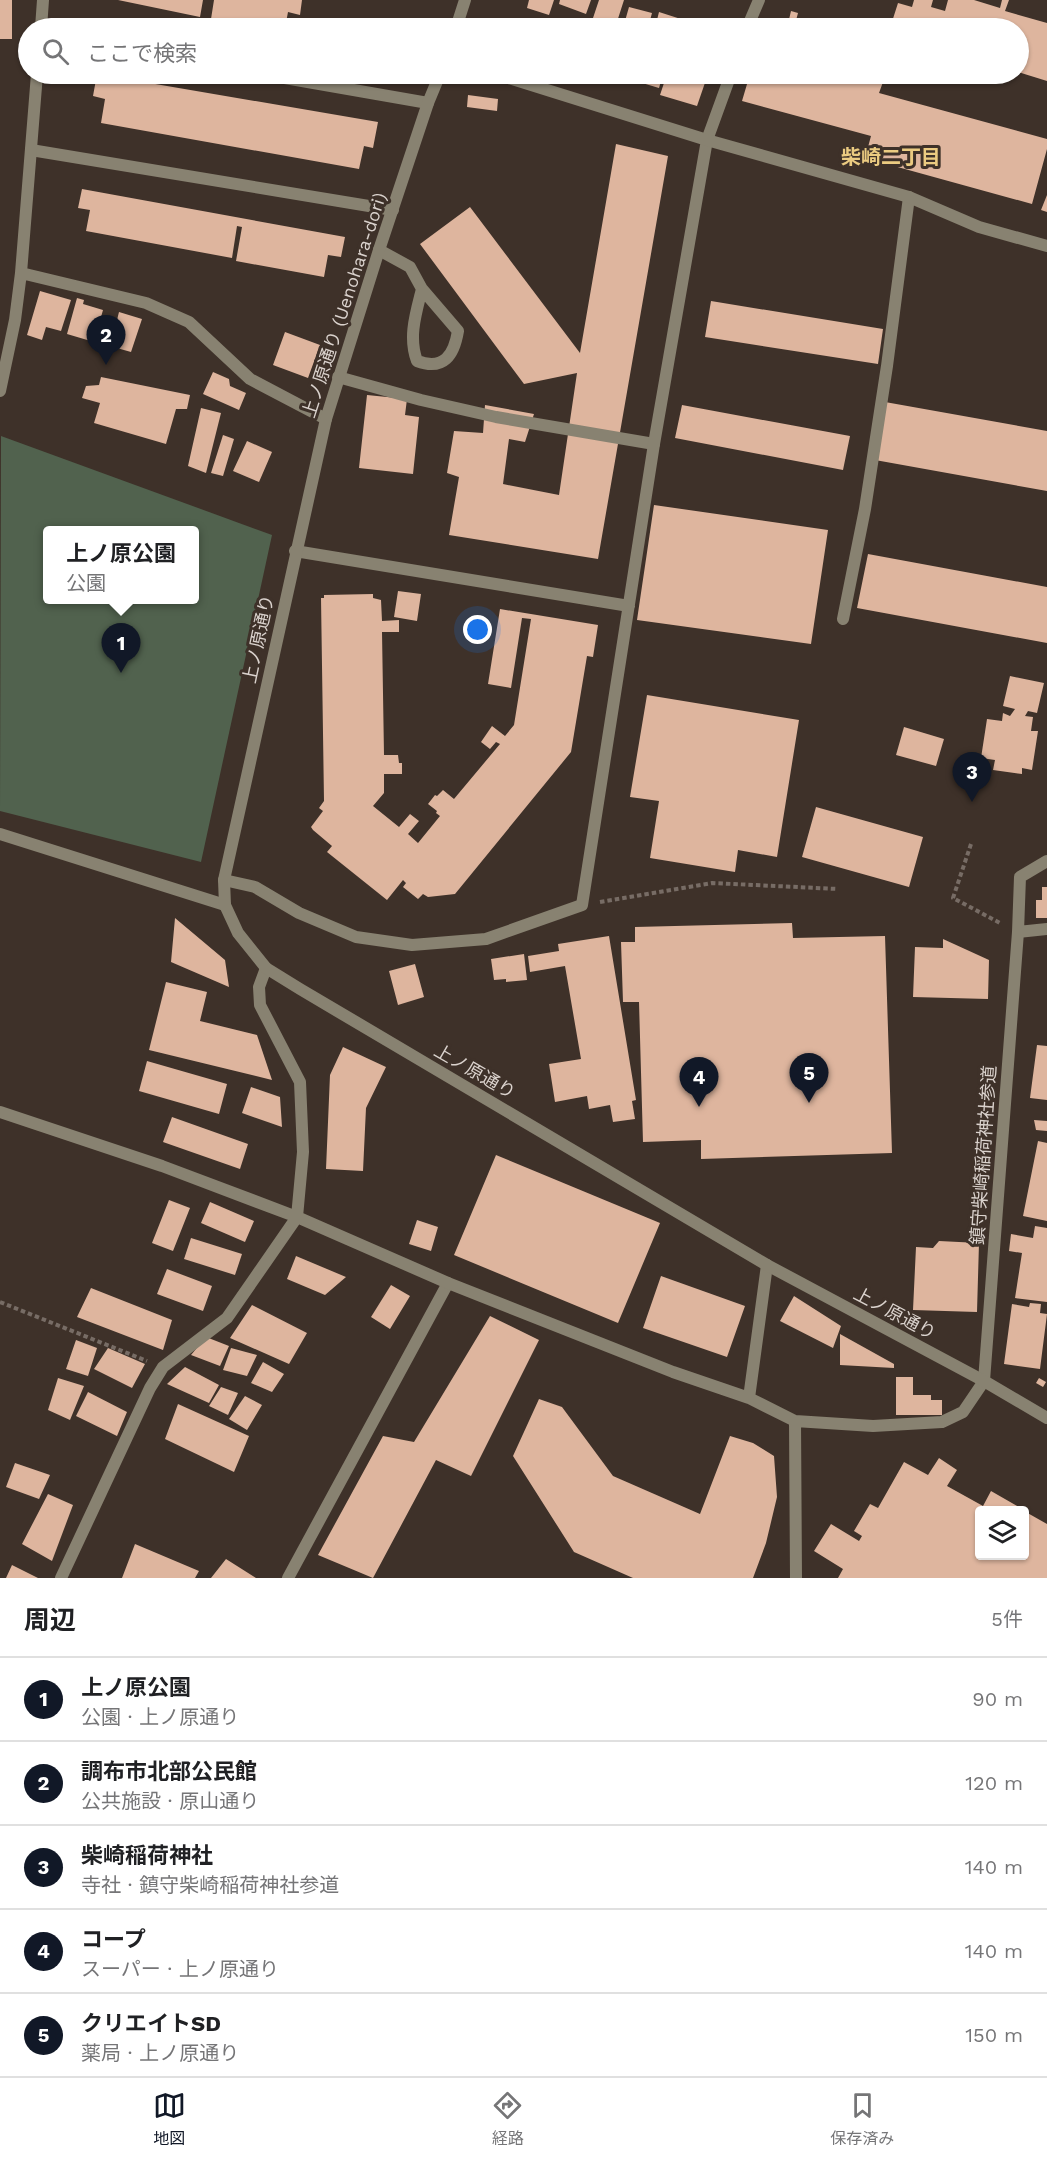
<!DOCTYPE html>
<html lang="ja">
<head>
<meta charset="utf-8">
<style>
  body { margin:0; font-family:"Work Sans","Noto Sans JP",sans-serif; background:#f2f2f2; color:#202124 }
  .controls { position:absolute; right:18px; bottom:18px; display:grid; overflow:hidden; border-radius:6px; box-shadow:0 2px 4px #0004 }
  .controls button { width:54px; height:54px; display:grid; place-items:center; padding:0; border:0; border-bottom:2px solid #e0e0e0; background:#fff; color:#202124; font:30px sans-serif }
  .you { position:absolute; left:478px; top:630px; width:21px; height:21px; margin:-15px; border:4px solid #fff; border-radius:50%; background:#1a73e8; box-shadow:0 0 0 9px #1a73e833 }
  .badge { display:grid; place-items:center; width:39px; height:39px; border-radius:50%; background:#111827; color:#fff; font-size:20px; font-weight:700 }
  .pin { position:absolute; translate:-50% -50px; filter:drop-shadow(0 2px 3px #0008) }
  .pin::after { content:''; position:absolute; top:32px; width:21px; height:18px; background:inherit; clip-path:polygon(0 0,100% 0,50% 100%) }
  .popup { position:absolute; left:43px; top:526px; width:156px; height:78px; box-sizing:border-box; display:grid; place-content:center; border-radius:6px; background:#fff; filter:drop-shadow(0 2px 4px #0005); font-size:20px; white-space:nowrap; color:#757577 }
  .popup b { font-size:22px; color:#202124 }
  .popup::after { content:''; position:absolute; left:50%; top:100%; margin-left:-12px; border:12px solid transparent; border-top-color:#fff }
  .list { margin:0; padding:0; list-style:none }
  h2 { display:flex; justify-content:space-between; align-items:center; height:78px; margin:0; padding:0 24px; font-size:26px }
  h2 small { font-size:20px; font-weight:400; color:#757577 }
  .list li { display:grid; grid-template-columns:39px 1fr auto; gap:18px; align-items:center; box-sizing:border-box; height:84px; padding:0 24px; border-top:2px solid #e0e0e0 }
  .list b { display:block; font-size:22px; white-space:nowrap }
  .list p { margin:0; font-size:20px; white-space:nowrap; color:#757577 }
  .list em { font-size:20px; font-style:normal; color:#757577 }
  .icon { flex:none; width:33px; height:33px; fill:none; stroke:currentColor; stroke-width:2; stroke-linecap:round; stroke-linejoin:round }
  .map { position:relative; flex:none; width:1047px; height:1578px; overflow:hidden }
  .search { position:absolute; background:#fff; box-shadow:0 2px 4px #0004; left:18px; right:18px; top:18px; height:66px; display:flex; align-items:center; gap:15px; box-sizing:border-box; padding:0 21px; border-radius:33px; color:#757577; font-size:22px }
  .sheet { height:498px; background:#fff }
  nav { display:flex; justify-content:space-around; align-items:center; box-sizing:border-box; height:84px; border-top:2px solid #e0e0e0; background:#fff; font-size:16px; color:#757577 }
  nav a { display:grid; justify-items:center; gap:3px }
  nav .on { color:#111827 }
  .map>svg:first-child { display:block }
  .green { fill:#51624e; fill-rule:evenodd }
  .building { fill:#deb59e }
  .lines { fill:none; stroke-linecap:round; stroke-linejoin:round }
  .path { stroke:#776c65; stroke-width:4; stroke-dasharray:4.5 3; stroke-linecap:butt }
  .service { stroke:#888271; stroke-width:12 }
  .minor { stroke:#888271; stroke-width:12 }
  .tertiary { stroke:#888271; stroke-width:12 }
  .labels { text-anchor:middle; dominant-baseline:central; stroke-width:6; stroke-linejoin:round; paint-order:stroke }
  .street-label { font-size:18px; fill:#dad2cd; stroke:#3e3129 }
  .neighbourhood-label { font-size:20px; font-weight:bold; fill:#ebcb81; stroke:#3e3129 }
</style>
</head>
<body>
<div class="map">
<svg width="1047" height="1578" viewBox="0 0 1047 1578">
  <rect width="100%" height="100%" fill="#3e3129"/>
  <path class="green" d="M1,436L272,535L201,862L0,811ZM48,530H195V600H48Z"/>
  <path class="building" d="M0,0H12V39H0Z
    M118,0H203L200,17Z
    M214,0H302L300,15L288,12L285,28H259L211,19Z
    M529,0H554L549,15L527,8Z
    M560,0H591L586,14L559,4Z
    M599,0H624L615,28L591,24Z
    M914,0H933L931,7L945,11L948,0H974L1000,8L1002,0H1009L1005,11L1047,23V81L1018,72V28H890L898,3L912,7Z
    M629,7L652,13L648,28H623Z
    M791,11L798,13L794,28H787Z
    M659,12L687,21L684,28H655Z
    M539,23L553,28H537Z
    M97,74L378,122L373,148L364,146L359,169L101,123L105,99L93,96Z
    M582,74H602L601,79Z
    M612,74H663L659,88Z
    M667,74H708L697,106L660,95Z
    M750,74H850L883,82L879,93L1047,139V149L1032,204L865,158L871,136L742,101Z
    M468,95L498,99L497,111L467,107Z
    M616,144L668,156L598,559L449,535L459,477L447,473L454,431L483,433L485,405L534,414L525,442L509,439L503,484L559,495L577,373L524,384L420,244L470,207L580,353Z
    M82,189L345,237L341,257L328,255L324,277L236,261L242,227L237,226L232,258L86,231L90,210L78,208Z
    M1047,195V212L1041,210Z
    M40,291L71,300L61,331L46,327L42,340L27,335Z
    M77,298L84,300L83,304L103,310L94,342L67,334Z
    M711,301L883,329L878,364L705,337Z
    M119,312L142,319L131,352L99,343L107,317L117,320Z
    M285,332L320,345L308,378L273,365Z
    M213,372L229,379L230,386L246,393L239,410L203,394Z
    M101,377L190,395L187,409H176L166,444L94,423L100,403L82,398L86,386L99,385Z
    M367,395L407,399L405,415L419,417L413,474L359,468Z
    M885,402L1047,431V491L875,460Z
    M682,405L850,436L843,470L675,438Z
    M201,408L221,413L206,473L188,466Z
    M223,435L234,439L223,476L211,473Z
    M247,441L272,452L259,482L233,471Z
    M654,505L828,530L811,644L637,620Z
    M868,554L1047,587V643L857,608Z
    M398,591L421,594L417,621L394,617Z
    M373,594V598L381,600L382,621L399,620V632H382L384,755H398L399,763H402V774H384V793L373,806L399,827L410,814L419,821L408,834L418,843L440,816L436,813L437,811L428,804L435,795L437,796L443,790L454,799L500,744L496,742L490,749L481,742L492,726L505,736L514,725L531,619L522,618L511,688L488,684L500,609L598,625L593,657L587,656L571,752L455,894L428,897L423,894L418,899L403,887L406,883L403,880L387,900L327,852L332,846L313,830L311,827L323,811L319,808L324,801L321,598H324V595Z
    M1010,676L1044,683L1037,713L1028,711L1025,716L1033,717L1031,731H1038L1032,770L1022,768V774L993,770L995,760L981,758L987,719L1002,721L1003,713L1010,716L1015,709L1003,706Z
    M647,695L799,720L777,857L738,850L735,872L650,858L659,801L630,797Z
    M904,727L944,739L936,766L896,755Z
    M816,807L923,837L909,887L802,857Z
    M1042,887H1047V918H1036V900H1042Z
    M175,918L225,960L229,987L171,962Z
    M792,923L793,938L885,936L892,1153L701,1159V1140L643,1142L639,1002H623L621,942H635V927Z
    M609,936L636,1100L632,1101L635,1119L613,1122L610,1105L589,1109L587,1096L555,1102L549,1064L581,1059L565,966L530,972L528,956L559,951L558,944Z
    M943,939L989,960L988,999L913,997L915,947L943,948Z
    M524,954L527,980L506,982V979L494,980L491,959Z
    M415,964L424,997L398,1005L389,971Z
    M166,982L207,992L200,1021L257,1035L272,1080L149,1050Z
    M1037,1045L1047,1046V1100L1030,1098Z
    M343,1047L386,1067L366,1108L363,1171L326,1169L330,1075Z
    M147,1061L227,1084L219,1114L139,1091Z
    M251,1087L280,1097L282,1127L242,1113Z
    M172,1117L248,1144L240,1169L163,1142Z
    M1034,1120L1047,1121V1131L1036,1130Z
    M1038,1141L1047,1143V1221L1023,1216Z
    M496,1155L660,1223L618,1323L454,1255Z
    M169,1200L190,1208L173,1251L152,1243Z
    M210,1202L254,1221L245,1242L201,1223Z
    M417,1220L438,1227L431,1251L409,1244Z
    M1035,1226L1047,1228V1302L1015,1298L1022,1253L1009,1251L1011,1234L1033,1238Z
    M191,1238L242,1254L235,1275L184,1259Z
    M939,1241L979,1243L977,1312L913,1310L916,1247L933,1248Z
    M296,1256L346,1277L325,1295L287,1279Z
    M167,1269L212,1286L203,1311L157,1294Z
    M661,1276L745,1306L727,1357L643,1328Z
    M391,1285L410,1296L390,1329L371,1317Z
    M91,1288L172,1320L163,1350L77,1317Z
    M794,1296L841,1326L833,1348L780,1321Z
    M1030,1303L1041,1304L1040,1313L1047,1314L1040,1369L1004,1364L1012,1304L1029,1307Z
    M252,1305L307,1333L289,1364L230,1338Z
    M490,1316L539,1340L471,1476L436,1460L373,1578L318,1555L383,1436L414,1442Z
    M840,1334L894,1364V1368L840,1365Z
    M206,1337L229,1346L220,1366L191,1355Z
    M76,1340L97,1348L88,1376L66,1369Z
    M108,1348L145,1364L132,1388L94,1369Z
    M231,1348L257,1355L247,1376L223,1370Z
    M263,1362L284,1374L272,1392L251,1383Z
    M185,1367L219,1385L209,1403L167,1384Z
    M896,1377H913V1395H931V1400H942V1415H896Z
    M58,1378L84,1386L70,1420L48,1410Z
    M1039,1378L1046,1382L1043,1387L1036,1383Z
    M221,1387L238,1393L228,1415L209,1406Z
    M88,1392L127,1412L117,1436L76,1416Z
    M245,1396L262,1405L247,1430L229,1419Z
    M539,1399L562,1407L613,1476L700,1514L730,1436L753,1443L774,1456L777,1497L766,1543L753,1578H633L574,1552L513,1456Z
    M178,1404L249,1436L234,1472L165,1439Z
    M939,1458L957,1470L947,1486L983,1506L991,1491L1024,1510H980V1556H1024V1511L1047,1524V1578H838L843,1569L814,1551L831,1524L859,1541L862,1536L854,1531L870,1504L878,1508L904,1462L928,1475Z
    M15,1463L50,1475L39,1499L6,1487Z
    M48,1494L73,1505L52,1561L22,1544Z
    M135,1544L199,1571L195,1578H122Z
    M226,1559L256,1578H211Z
    M12,1565L38,1578H6Z"/>
  <g class="lines">
    <path class="path" d="M971,844L953,898L1000,923
      M600,902L712,883L838,889
      M0,1302L147,1361"/>
    <path class="service" d="M41,24L67,28
      M262,74L428,103
      M31,150L393,210
      M379,250L410,267L422,289C416,313 408,337 417,361C444,371 454,355 458,331L422,289
      M338,377L421,400L496,417L654,444
      M843,619L865,509L887,366L909,197
      M288,1578L448,1283"/>
    <path class="minor" d="M41,28L43,0
      M747,28L759,0
      M21,273L146,303L189,322L250,379L326,419
      M0,391L15,320L21,273L37,74
      M295,551L629,606
      M0,834L225,905
      M224,880L255,887L299,913L356,937L412,945L486,939L582,905L654,444L707,140L731,74
      M1018,932L1047,929
      M0,1112L162,1166L297,1217L448,1283L673,1372L749,1398L795,1421L873,1426L942,1422L963,1412L984,1381L1018,932L1020,877L1047,861
      M749,1398L767,1265
      M795,1421L796,1578
      M61,1578L150,1388L163,1367L227,1318L297,1217L303,1152L300,1082L260,1005L259,987L266,968"/>
    <path class="tertiary" d="M456,28L465,0
      M440,74L428,103L379,250L326,419L224,880L225,905L238,933L266,968L300,989L767,1265L984,1381L1047,1418
      M496,74L707,140L909,197L979,227L1047,246"/>
  </g>
  <g class="labels">
    <g class="street-label">
      <text transform="translate(344 305) rotate(-72)">上ノ原通り (Uenohara-dori)</text>
      <text transform="translate(258 639) rotate(-78)">上ノ原通り</text>
      <text transform="translate(475 1071) rotate(30)">上ノ原通り</text>
      <text transform="translate(983 1155) rotate(-86)">鎮守柴崎稲荷神社参道</text>
      <text transform="translate(895 1313) rotate(28)">上ノ原通り</text>
    </g>
    <g class="neighbourhood-label">
      <text x="891" y="157">柴崎二丁目</text>
    </g>
  </g>
</svg>
<div class="controls">
<button><svg class="icon" aria-label="layers" viewBox="0 0 24 24"><path d="M12 4l9 5-9 5-9-5zM3 14l9 5 9-5"/></svg></button>
</div>
<div class="you"></div>
<div class="pin badge" style="left:121px;top:673px">1</div>
<div class="popup"><b>上ノ原公園</b>公園</div>
<div class="pin badge" style="left:106px;top:365px">2</div>
<div class="pin badge" style="left:972px;top:802px">3</div>
<div class="pin badge" style="left:699px;top:1107px">4</div>
<div class="pin badge" style="left:809px;top:1103px">5</div>
<div class="search"><svg class="icon" aria-label="search" viewBox="0 0 24 24"><circle cx="10" cy="10" r="6"/><path d="M15 15l6 6"/></svg>ここで検索</div>
</div>
<section class="sheet">
<h2>周辺<small>5件</small></h2>
<ul class="list">
<li><span class="badge">1</span><div><b>上ノ原公園</b><p>公園 · 上ノ原通り</p></div><em>90 m</em></li>
<li><span class="badge">2</span><div><b>調布市北部公民館</b><p>公共施設 · 原山通り</p></div><em>120 m</em></li>
<li><span class="badge">3</span><div><b>柴崎稲荷神社</b><p>寺社 · 鎮守柴崎稲荷神社参道</p></div><em>140 m</em></li>
<li><span class="badge">4</span><div><b>コープ</b><p>スーパー · 上ノ原通り</p></div><em>140 m</em></li>
<li><span class="badge">5</span><div><b>クリエイトSD</b><p>薬局 · 上ノ原通り</p></div><em>150 m</em></li>
</ul>
</section>
<nav>
<a class="on"><svg class="icon" aria-label="map" viewBox="0 0 24 24"><path d="M3 6l6-2 6 2 6-2v14l-6 2-6-2-6 2zM9 4v14M15 6v14"/></svg>地図</a>
<a><svg class="icon" aria-label="directions" viewBox="0 0 24 24"><path d="M12 3l9 9-9 9-9-9zM9 14v-3h6M13 9l2 2-2 2"/></svg>経路</a>
<a><svg class="icon" aria-label="saved" viewBox="0 0 24 24"><path d="M7 4h10v16l-5-4-5 4z"/></svg>保存済み</a>
</nav>
</body>
</html>
